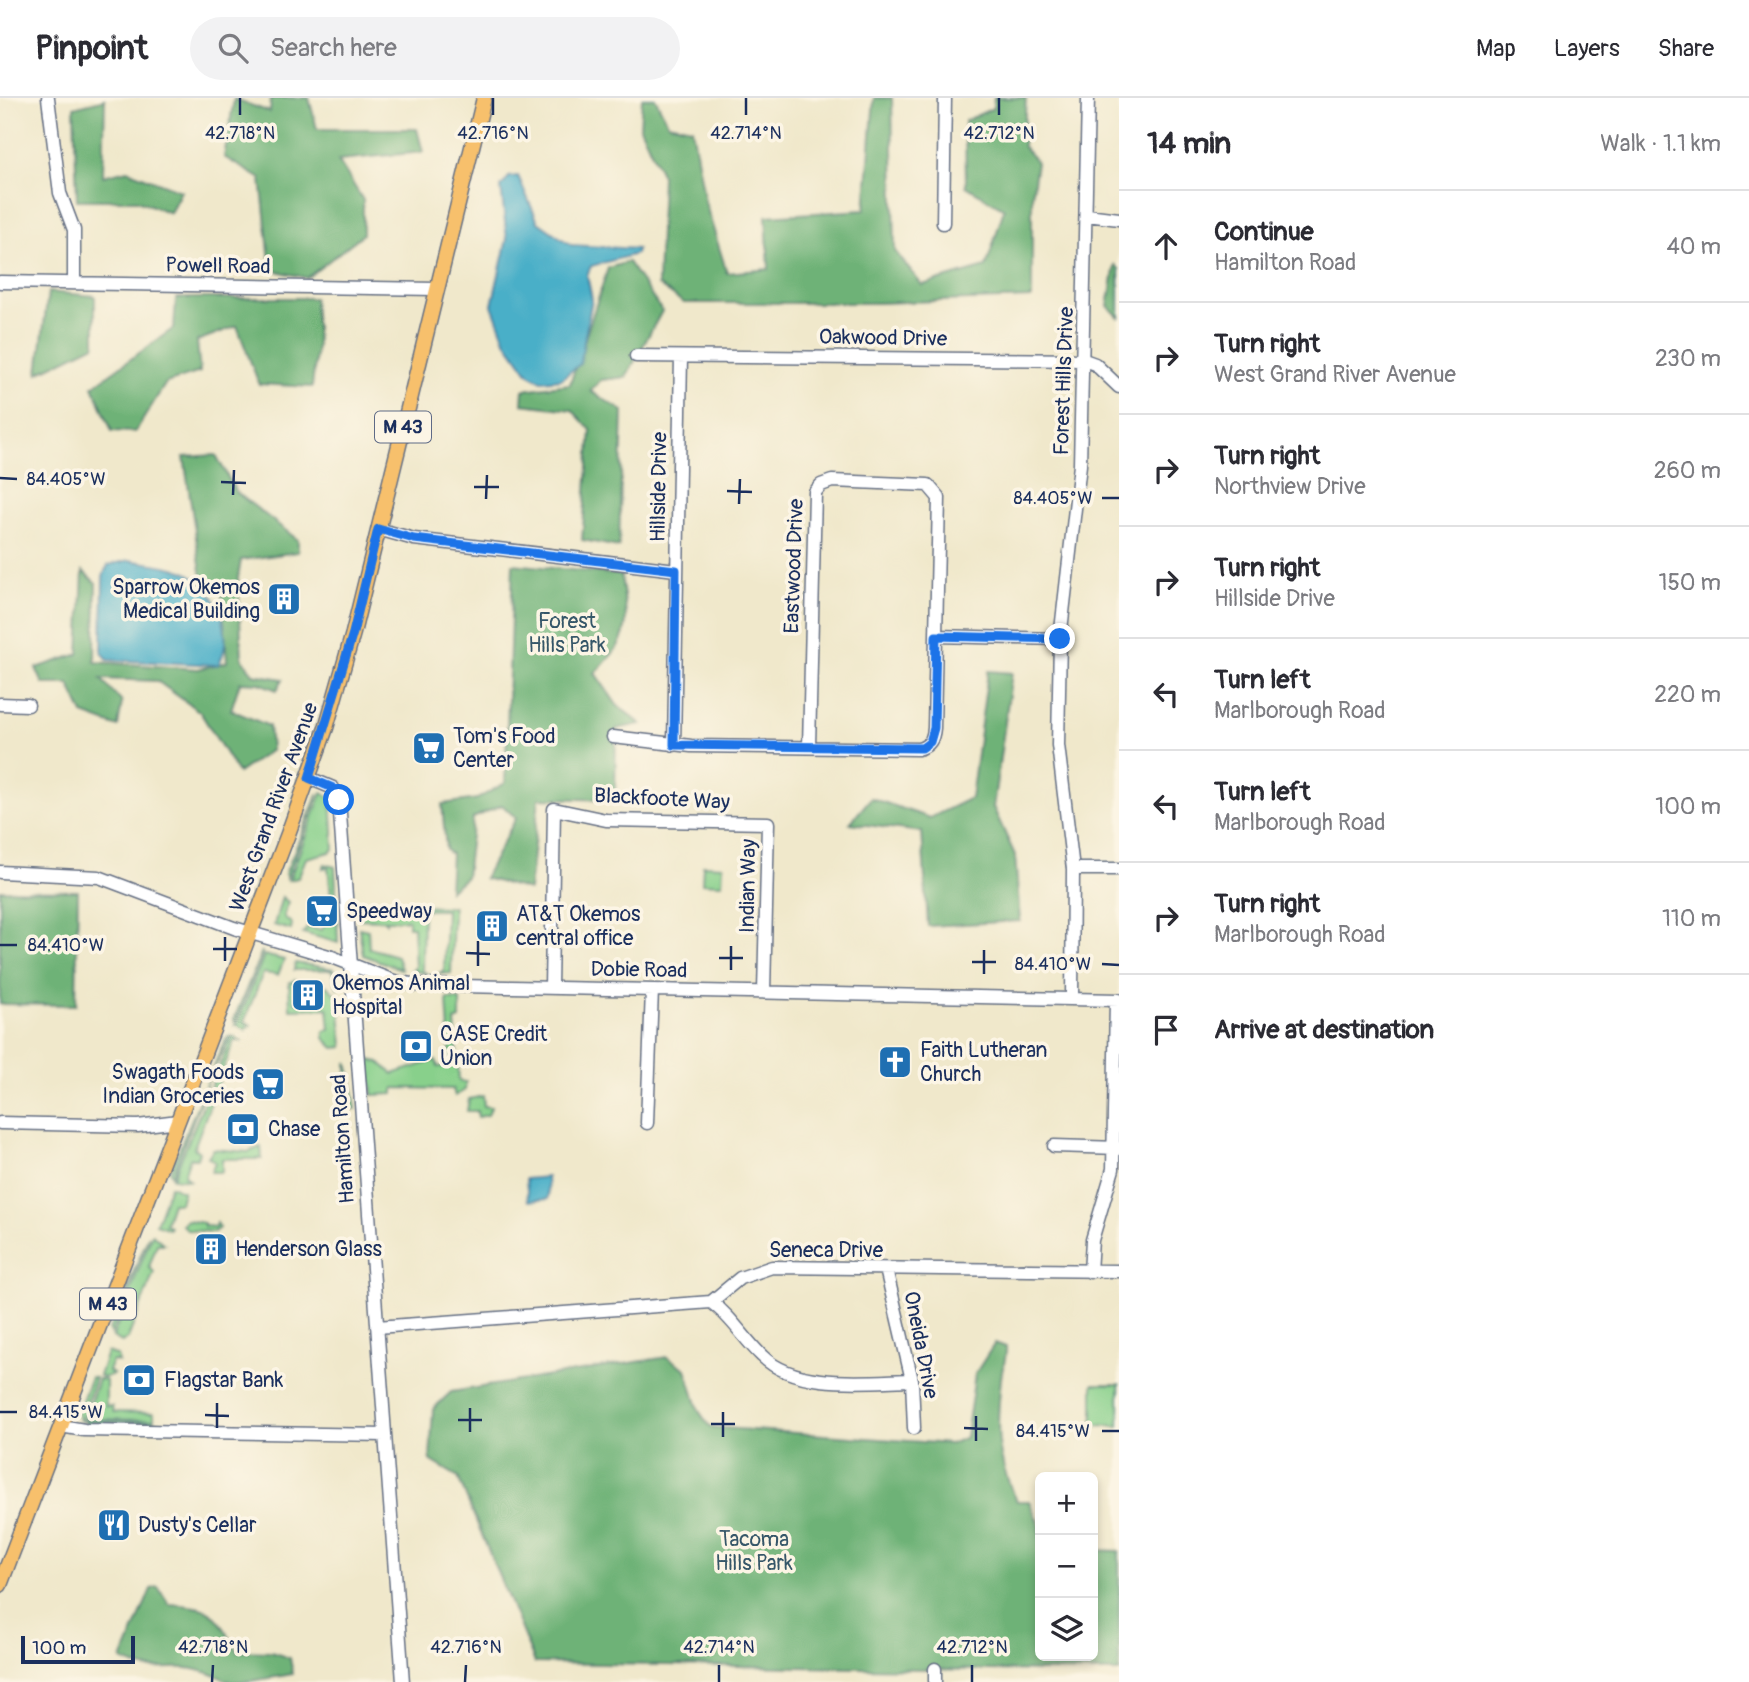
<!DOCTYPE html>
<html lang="en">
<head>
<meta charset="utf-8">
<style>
  body { margin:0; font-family:Pangolin,sans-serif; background:#f2f2f3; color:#2b2b33 }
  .controls { position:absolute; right:21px; bottom:21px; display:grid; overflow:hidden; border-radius:10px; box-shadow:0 4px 10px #0003 }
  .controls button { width:63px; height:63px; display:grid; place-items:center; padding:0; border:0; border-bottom:2px solid #e1e1e2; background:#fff; color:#2b2b33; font:35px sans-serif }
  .scale { position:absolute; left:21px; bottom:18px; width:114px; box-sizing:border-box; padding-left:7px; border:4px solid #1b2f5e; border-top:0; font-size:19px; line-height:24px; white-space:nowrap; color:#1b2f5e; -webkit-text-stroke:5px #fcf5e5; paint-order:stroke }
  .stop { position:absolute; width:21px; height:21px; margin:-16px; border:5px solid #1a73e8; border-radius:50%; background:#fff }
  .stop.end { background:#1a73e8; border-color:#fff; box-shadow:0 2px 7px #0008 }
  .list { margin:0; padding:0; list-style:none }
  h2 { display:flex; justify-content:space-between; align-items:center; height:91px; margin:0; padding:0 28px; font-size:30px }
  h2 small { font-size:23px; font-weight:400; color:#7c7c81 }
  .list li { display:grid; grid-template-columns:46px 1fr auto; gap:21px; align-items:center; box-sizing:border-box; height:112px; padding:0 28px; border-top:2px solid #e1e1e2 }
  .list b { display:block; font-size:26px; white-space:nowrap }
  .list p { margin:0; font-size:23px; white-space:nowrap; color:#7c7c81 }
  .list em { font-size:23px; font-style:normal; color:#7c7c81 }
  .icon { flex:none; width:38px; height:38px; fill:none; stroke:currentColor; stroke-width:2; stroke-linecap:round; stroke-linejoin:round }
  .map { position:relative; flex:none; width:1119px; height:1584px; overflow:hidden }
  header { display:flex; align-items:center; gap:42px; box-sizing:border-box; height:98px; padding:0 35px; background:#fff; border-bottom:2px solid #e1e1e2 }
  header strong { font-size:33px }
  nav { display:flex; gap:38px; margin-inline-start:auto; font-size:24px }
  .search { width:490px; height:63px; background:#f2f2f3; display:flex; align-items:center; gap:18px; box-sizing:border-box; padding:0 24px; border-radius:38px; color:#7c7c81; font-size:26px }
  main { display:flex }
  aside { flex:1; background:#fff }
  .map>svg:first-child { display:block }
  .green { fill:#88d08b; stroke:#528074; stroke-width:2 }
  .forest { fill:#6eb277; stroke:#44706a; stroke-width:2 }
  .water { fill:#49afc8; stroke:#326f93; stroke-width:2 }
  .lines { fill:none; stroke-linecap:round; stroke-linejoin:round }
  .minor-casing { stroke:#667084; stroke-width:15 }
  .major-casing { stroke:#667084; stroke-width:17 }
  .minor { stroke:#fff; stroke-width:12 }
  .major { stroke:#f7c06c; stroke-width:14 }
  .route { stroke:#1a73e8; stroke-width:9 }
  .ticks { fill:none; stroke:#1b2f5e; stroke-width:2.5 }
  .labels { text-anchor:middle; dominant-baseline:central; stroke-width:7; stroke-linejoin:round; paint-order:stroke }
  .shield { fill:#fcf5e5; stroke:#5e6a86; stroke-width:2 }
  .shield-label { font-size:19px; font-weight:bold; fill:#1b2f5e }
  .street-label { font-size:21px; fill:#1b2f5e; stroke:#fcf5e5 }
  .poi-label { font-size:21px; fill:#1b2f5e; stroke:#fcf5e5; text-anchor:start }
  .park-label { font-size:21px; fill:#365769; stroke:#fcf5e5 }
  .ticks-label { font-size:18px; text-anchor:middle; fill:#1b2f5e; stroke:#fcf5e5; stroke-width:7; stroke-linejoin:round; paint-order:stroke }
</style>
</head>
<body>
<header>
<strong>Pinpoint</strong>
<div class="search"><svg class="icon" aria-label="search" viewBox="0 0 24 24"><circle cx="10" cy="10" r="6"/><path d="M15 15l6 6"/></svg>Search here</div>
<nav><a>Map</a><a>Layers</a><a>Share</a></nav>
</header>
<main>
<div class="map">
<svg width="1119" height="1584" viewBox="0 0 1119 1584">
  <rect width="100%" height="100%" fill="#fcf5e5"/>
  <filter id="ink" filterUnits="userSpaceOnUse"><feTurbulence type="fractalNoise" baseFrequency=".0143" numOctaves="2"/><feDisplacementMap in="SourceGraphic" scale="14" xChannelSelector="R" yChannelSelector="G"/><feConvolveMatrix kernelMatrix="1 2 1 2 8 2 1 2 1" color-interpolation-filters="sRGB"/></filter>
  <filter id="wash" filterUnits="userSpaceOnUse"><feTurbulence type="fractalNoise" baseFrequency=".00686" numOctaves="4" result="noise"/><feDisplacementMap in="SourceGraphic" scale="28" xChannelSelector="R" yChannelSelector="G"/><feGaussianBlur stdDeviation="1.57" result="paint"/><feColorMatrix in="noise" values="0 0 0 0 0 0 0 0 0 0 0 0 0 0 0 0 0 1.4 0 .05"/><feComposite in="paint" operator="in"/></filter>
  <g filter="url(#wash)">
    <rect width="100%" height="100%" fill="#f0e8cb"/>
    <path class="green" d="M322,695L331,700L334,750L330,754L306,760L298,780L289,782Z
      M318,696V697L287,780L285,776Z
      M325,766L335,769L338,845L303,835L307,830L322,832L326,823L330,824L332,818L328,816L334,799L331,798L328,769L323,770Z
      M703,767L723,768L722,786L702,785Z
      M282,799L288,804L284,819L292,826L291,832L274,827Z
      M357,807L453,809L451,875L438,876L444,873L446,812H423L422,873L428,876L412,872L415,869L413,828H408V822H386V824L384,822L358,821Z
      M359,830L368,832L369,850L397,858L401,871L363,857Z
      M262,853V855L235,926L234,921Z
      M264,857L284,862L278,877L263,875L244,924L251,927L245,931L237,928Z
      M295,865L334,871L338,892L332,872H294Z
      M295,882L299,890H295V904H321V890L327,888L339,900L343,949L334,950L324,940V933L330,931L328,910L290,911L289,885Z
      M447,901L460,902V921L455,923L459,983L466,984L465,992L455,998L453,991L394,990V996L373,997L369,962L379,964L393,976L436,962L438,969L451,968Z
      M230,938L209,980L172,1078L170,1073L225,942Z
      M232,938L241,943H234L194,1050L199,1054L197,1060H190L184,1077L189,1082L173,1080Z
      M347,964L349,969L356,1011H348Z
      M483,998L484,1008L491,1009L488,1017L478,1019L477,1013H467L469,1001Z
      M261,1049L262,1061H222V1074H211L215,1064L208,1059L213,1051L248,1054Z
      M170,1088L183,1093L180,1105H172L165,1126L170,1128L169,1131L156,1126Z
      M186,1122L204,1125V1128L215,1129L216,1125L219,1130L214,1134L187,1132L182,1127Z
      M152,1136L164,1146H157L149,1169L154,1174L128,1240L122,1244L113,1239Z
      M149,1137L111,1237L109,1232Z
      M107,1254L117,1258L119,1264L112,1263L108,1273L113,1276L103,1280L99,1278Z
      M91,1279L95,1280L81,1324L77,1315Z
      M98,1281L106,1283V1308H112L113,1314L154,1315V1322L85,1321Z
      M1093,1286H1119V1328L1093,1327Z
      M84,1323L158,1324L154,1327L86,1326Z"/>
    <path class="forest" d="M271,0H309L317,31H417L423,54L338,62L363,102V136L307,180L271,172L261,81L224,59L234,1L270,14Z
      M642,0H655L668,25L692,30L705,104L727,175L769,171L766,118L865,112L874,0H892L895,153L922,187L986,169L1004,111L966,88L965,23L993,10L994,0H1026L1023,48L1037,64L1032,98V200L876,205H684L658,187L662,78L640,29Z
      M105,1L103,78L127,72L181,93L170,115L137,102H77L74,9Z
      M628,164L662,213L626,279L601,282L590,293L623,313L619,449L582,442L591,332L572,312L522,306L523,292L570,286L608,170Z
      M1115,167L1119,171V219L1108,208Z
      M48,194L95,198V247L38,275Z
      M176,200H314L317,247L312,289L259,286L237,228L197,243L200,274L166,285L135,334L112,333L93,288L174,230Z
      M216,357L236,394L298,442V454L241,462L238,480L242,560L253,576L283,581L277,592L259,585L240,584L231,612L269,628L271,652L238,675L200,614L157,583L101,581L122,604L118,629L83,616L69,586H43L36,570L79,556L83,473L96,485L95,564L198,571L227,564L222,496L202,480L184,359Z
      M513,466L621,477C628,529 633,537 595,575L617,607L641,626L616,631L615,702L539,700L529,792L484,780L516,720L502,707L473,720L466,779L449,793L451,756L446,752L442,706L477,701L505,685Z
      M988,573L1012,575L993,709L1015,757L1020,823L928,828L922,734L850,725L871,700L930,720L971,700Z
      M0,792L78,793L76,907L0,906Z
      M995,1245L1006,1249C1007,1260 1002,1269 1001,1281C996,1328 995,1360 1017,1403H1029L1040,1428V1558H1093V1452L1119,1453V1574L535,1565L458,1379L430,1362L433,1311L451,1294L667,1259L686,1271L699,1313L710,1329L951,1346L966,1339L975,1276Z
      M158,1489L169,1506C218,1509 213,1514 238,1553L271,1554L290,1560L293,1576C275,1579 251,1584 233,1584C217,1579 207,1572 186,1570C156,1568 152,1577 122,1562L151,1491Z"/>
    <path class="water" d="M518,78L538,124L571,147L637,151L636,156L591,168L587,177L592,201L580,266L561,281L542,283L529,276L505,242L492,207L507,141L501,89L509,79Z
      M130,462C148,466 173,467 189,476C218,491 236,539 218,567L108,562L102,554L103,478L108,467Z
      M547,1079L548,1101L528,1103L526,1081Z"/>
  </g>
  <g filter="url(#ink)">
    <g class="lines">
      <g class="minor-casing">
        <path id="minor" d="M48,0L60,95L74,132V185
          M1087,117L1119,121
          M943,125L945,0
          M0,184L436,191
          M636,258L1084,262L1095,266L1119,289
          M378,431L414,441L676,472
          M936,538L1060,541
          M0,606L28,607
          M613,639L691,648L918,651C930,648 933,641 934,630L939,400L928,387L832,383L821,387L815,394L809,649
          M674,647L681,259
          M309,680L333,690L339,702L403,1584
          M1073,771H1119
          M0,774L99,779L234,830L332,859L394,883L416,887L1119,902
          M551,890L554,711L606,722L768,725L764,894
          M1072,901L1073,771L1058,647L1060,541L1080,367L1088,0
          M0,1025L138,1028L178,1023
          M647,1025L652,892
          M1054,1048L1119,1050
          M886,1171L912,1282L914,1330
          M1090,1174L1092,1142L1113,1071L1116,902
          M711,1204C732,1219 743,1240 762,1258C796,1292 867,1283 912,1282
          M377,1229L711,1204L740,1180L772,1169L1119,1173
          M61,1328L84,1332L385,1337
          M935,1584V1571"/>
      </g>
      <g class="major-casing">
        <path id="major" d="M0,1487L288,736L326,630L353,535L484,0"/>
      </g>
      <use href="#minor" class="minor"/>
      <use href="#major" class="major"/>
    </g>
  </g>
  <g class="lines" filter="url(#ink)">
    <path class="route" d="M339,702L333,690L309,680L353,535L378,431L414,441L676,472L674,647L922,650L930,644L934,630L936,538L1060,541"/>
  </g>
  <path class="ticks" d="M240,17V0M493,17V0M746,17V0M999,17V0M0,380L17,381M221,384L246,385M474,389H499M727,393L752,394M233,397L234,372M1102,400H1119M486,401L487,377M739,406L740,381M0,847H17M213,851H237M466,855L490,856M719,860H743M225,863V839M972,864H996M1102,866L1119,867M478,868V843M731,872V848M984,876V852M0,1314H17M205,1317L229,1318M458,1322H482M711,1326H735M217,1330V1305M964,1330L988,1331M1102,1333H1119M470,1334V1310M723,1339V1314M976,1343V1318M212,1584L213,1567M465,1584L466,1567M719,1584V1567M972,1584V1567"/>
  <defs>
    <g id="building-square" transform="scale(1.75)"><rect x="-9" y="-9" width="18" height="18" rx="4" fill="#1f6fb2" stroke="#fcf5e5"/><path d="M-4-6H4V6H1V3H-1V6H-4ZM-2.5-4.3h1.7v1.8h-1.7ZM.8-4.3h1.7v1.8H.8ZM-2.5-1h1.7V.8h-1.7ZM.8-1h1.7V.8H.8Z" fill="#fff"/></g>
    <g id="supermarket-square" transform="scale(1.75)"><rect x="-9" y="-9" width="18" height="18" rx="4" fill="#1f6fb2" stroke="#fcf5e5"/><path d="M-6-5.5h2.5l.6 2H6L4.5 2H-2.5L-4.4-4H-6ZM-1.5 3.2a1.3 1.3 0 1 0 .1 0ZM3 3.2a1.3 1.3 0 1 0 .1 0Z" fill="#fff"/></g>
    <g id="bank-square" transform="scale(1.75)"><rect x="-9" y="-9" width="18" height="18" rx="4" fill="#1f6fb2" stroke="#fcf5e5"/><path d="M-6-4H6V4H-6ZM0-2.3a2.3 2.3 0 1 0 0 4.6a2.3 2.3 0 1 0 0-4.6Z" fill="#fff"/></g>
    <g id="church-square" transform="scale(1.75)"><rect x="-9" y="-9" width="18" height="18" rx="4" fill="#1f6fb2" stroke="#fcf5e5"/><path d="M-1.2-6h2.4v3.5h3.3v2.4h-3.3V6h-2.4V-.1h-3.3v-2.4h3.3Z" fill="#fff"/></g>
    <g id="restaurant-square" transform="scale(1.75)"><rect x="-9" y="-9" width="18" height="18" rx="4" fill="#1f6fb2" stroke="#fcf5e5"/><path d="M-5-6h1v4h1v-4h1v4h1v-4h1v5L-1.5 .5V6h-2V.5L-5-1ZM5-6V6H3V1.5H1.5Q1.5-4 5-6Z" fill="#fff"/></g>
  </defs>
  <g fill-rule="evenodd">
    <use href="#building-square" x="284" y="501"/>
    <use href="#supermarket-square" x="429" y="650"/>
    <use href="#supermarket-square" x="322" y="813"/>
    <use href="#building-square" x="492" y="828"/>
    <use href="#building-square" x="308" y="897"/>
    <use href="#bank-square" x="416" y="948"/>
    <use href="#church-square" x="895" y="964"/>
    <use href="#supermarket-square" x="268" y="986"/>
    <use href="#bank-square" x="243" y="1031"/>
    <use href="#building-square" x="211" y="1151"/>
    <use href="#bank-square" x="139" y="1282"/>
    <use href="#restaurant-square" x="114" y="1427"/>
  </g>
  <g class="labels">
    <g class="shield">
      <rect x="375" y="313.5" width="56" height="31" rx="5"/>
      <rect x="80" y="1190.5" width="56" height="31" rx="5"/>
    </g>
    <g class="shield-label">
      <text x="403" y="329">M 43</text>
      <text x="108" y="1206">M 43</text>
    </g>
    <g class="street-label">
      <text transform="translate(218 168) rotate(1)">Powell Road</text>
      <text transform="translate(883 240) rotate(1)">Oakwood Drive</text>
      <text transform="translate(1064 283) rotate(-88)">Forest Hills Drive</text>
      <text transform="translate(659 389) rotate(-89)">Hillside Drive</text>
      <text transform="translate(794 468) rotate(-88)">Eastwood Drive</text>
      <text transform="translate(662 701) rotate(3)">Blackfoote Way</text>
      <text transform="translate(274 709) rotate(-70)">West Grand River Avenue</text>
      <text transform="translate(748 788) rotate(-89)">Indian Way</text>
      <text transform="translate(639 872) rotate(1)">Dobie Road</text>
      <text transform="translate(343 1041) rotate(-94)">Hamilton Road</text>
      <text x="826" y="1152">Seneca Drive</text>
      <text transform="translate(921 1247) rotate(79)">Oneida Drive</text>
    </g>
    <g class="poi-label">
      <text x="260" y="489" text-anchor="end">Sparrow Okemos<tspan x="260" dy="24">Medical Building</tspan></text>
      <text x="453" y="638">Tom's Food<tspan x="453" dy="24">Center</tspan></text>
      <text x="346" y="813">Speedway</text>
      <text x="516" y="816">AT&amp;T Okemos<tspan x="516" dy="24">central office</tspan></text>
      <text x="332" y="885">Okemos Animal<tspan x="332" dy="24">Hospital</tspan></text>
      <text x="440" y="936">CASE Credit<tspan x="440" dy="24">Union</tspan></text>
      <text x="920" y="952">Faith Lutheran<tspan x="920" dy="24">Church</tspan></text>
      <text x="244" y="974" text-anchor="end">Swagath Foods<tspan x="244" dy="24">Indian Groceries</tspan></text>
      <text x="268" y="1031">Chase</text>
      <text x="235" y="1151">Henderson Glass</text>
      <text x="164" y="1282">Flagstar Bank</text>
      <text x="138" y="1427">Dusty's Cellar</text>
    </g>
    <g class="park-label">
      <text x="567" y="523">Forest<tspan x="567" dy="24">Hills Park</tspan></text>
      <text x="754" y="1441">Tacoma<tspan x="754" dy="24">Hills Park</tspan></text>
    </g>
  </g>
  <g class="ticks-label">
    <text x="240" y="41">42.718°N</text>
    <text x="493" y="41">42.716°N</text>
    <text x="746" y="41">42.714°N</text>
    <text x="999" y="41">42.712°N</text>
    <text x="66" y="387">84.405°W</text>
    <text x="1053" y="406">84.405°W</text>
    <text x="66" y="853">84.410°W</text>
    <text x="1053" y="872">84.410°W</text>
    <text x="66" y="1320">84.415°W</text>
    <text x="1053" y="1339">84.415°W</text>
    <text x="213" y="1555">42.718°N</text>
    <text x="466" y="1555">42.716°N</text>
    <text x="719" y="1555">42.714°N</text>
    <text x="972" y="1555">42.712°N</text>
  </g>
</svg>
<div class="controls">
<button>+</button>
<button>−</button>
<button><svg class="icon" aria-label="layers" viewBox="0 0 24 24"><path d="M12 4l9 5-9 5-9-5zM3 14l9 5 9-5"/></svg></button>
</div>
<div class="scale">100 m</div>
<div class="stop" style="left:339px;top:702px"></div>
<div class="stop end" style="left:1060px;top:541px"></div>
</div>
<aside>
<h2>14 min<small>Walk · 1.1 km</small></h2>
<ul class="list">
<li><svg class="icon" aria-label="ahead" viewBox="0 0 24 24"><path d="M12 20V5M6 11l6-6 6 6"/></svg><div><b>Continue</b><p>Hamilton Road</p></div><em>40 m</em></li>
<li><svg class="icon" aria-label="right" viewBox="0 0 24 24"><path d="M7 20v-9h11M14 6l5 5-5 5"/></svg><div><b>Turn right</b><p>West Grand River Avenue</p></div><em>230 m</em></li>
<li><svg class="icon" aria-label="right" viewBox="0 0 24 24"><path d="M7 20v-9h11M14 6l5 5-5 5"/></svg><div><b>Turn right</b><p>Northview Drive</p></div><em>260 m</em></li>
<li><svg class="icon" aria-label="right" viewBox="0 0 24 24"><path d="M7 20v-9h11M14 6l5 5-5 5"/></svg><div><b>Turn right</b><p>Hillside Drive</p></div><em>150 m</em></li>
<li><svg class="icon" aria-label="left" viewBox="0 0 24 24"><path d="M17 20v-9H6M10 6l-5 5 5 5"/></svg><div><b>Turn left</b><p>Marlborough Road</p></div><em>220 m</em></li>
<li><svg class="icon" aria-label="left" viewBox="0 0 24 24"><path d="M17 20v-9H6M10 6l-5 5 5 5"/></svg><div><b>Turn left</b><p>Marlborough Road</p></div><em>100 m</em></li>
<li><svg class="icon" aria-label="right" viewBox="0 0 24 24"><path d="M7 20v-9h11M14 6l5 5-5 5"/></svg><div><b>Turn right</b><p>Marlborough Road</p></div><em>110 m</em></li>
<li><svg class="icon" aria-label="arrive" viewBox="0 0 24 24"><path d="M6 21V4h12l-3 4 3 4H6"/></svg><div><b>Arrive at destination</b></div></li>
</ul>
</aside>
</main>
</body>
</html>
